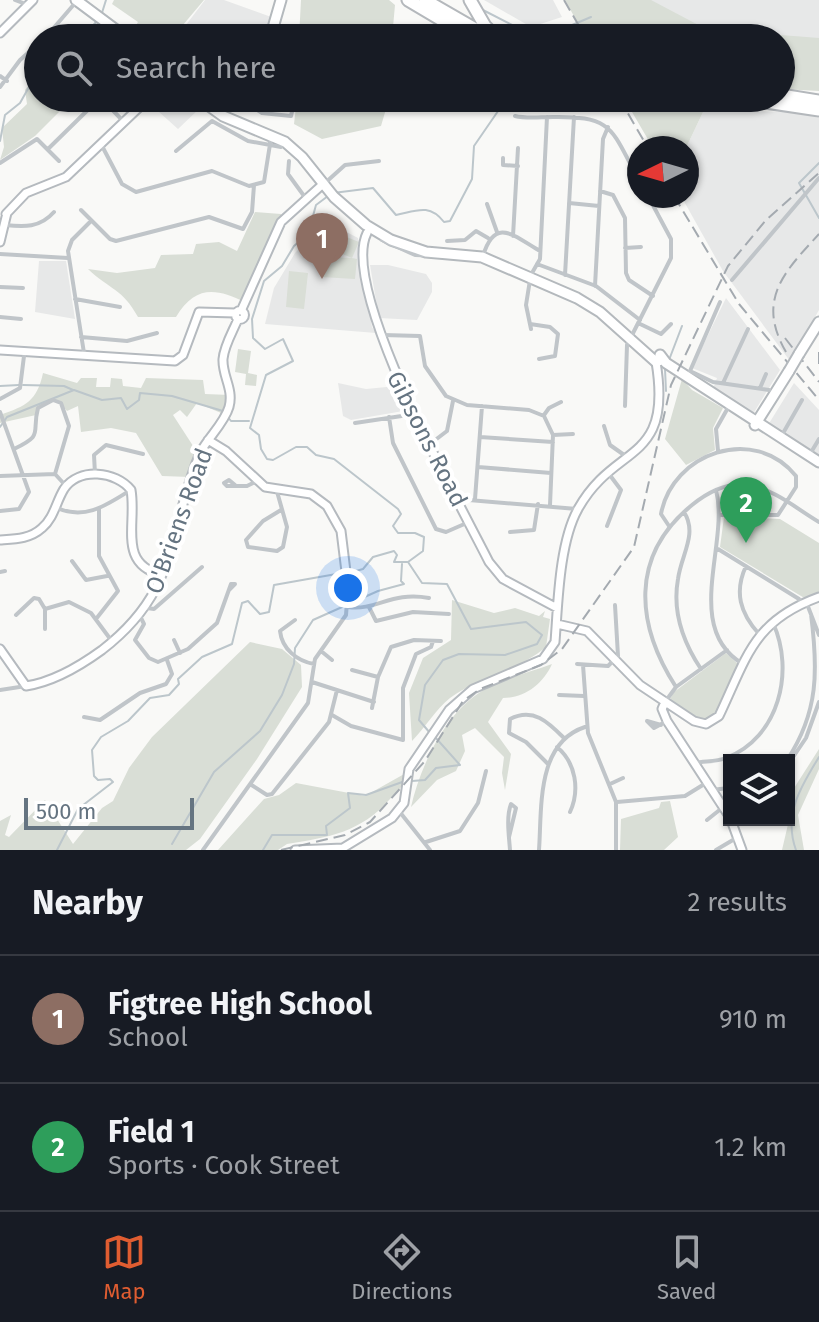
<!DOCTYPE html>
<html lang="en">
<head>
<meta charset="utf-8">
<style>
  body { margin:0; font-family:"Fira Sans",sans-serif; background:#20242c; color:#f1f3f6 }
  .controls { position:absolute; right:24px; bottom:24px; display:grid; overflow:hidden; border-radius:0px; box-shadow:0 2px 6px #0004 }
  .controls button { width:72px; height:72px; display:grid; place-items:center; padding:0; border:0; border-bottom:2px solid #363941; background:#171b24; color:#f1f3f6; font:40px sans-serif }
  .compass { position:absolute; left:627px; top:136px; width:72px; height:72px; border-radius:50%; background:#171b24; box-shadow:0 2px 6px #0004; rotate:265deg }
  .scale { position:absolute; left:24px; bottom:20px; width:170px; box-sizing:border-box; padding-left:8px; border:4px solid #657481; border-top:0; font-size:22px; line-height:28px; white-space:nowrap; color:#657481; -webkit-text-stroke:6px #fff; paint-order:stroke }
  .you { position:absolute; left:348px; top:588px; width:28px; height:28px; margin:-20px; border:6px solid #fff; border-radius:50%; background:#1a73e8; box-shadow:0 0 0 12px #1a73e833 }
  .badge { display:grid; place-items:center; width:52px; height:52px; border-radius:50%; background:#e05d31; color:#fff; font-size:26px; font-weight:700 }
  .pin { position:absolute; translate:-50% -66px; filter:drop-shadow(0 2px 4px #0008) }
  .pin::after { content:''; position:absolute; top:42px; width:28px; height:24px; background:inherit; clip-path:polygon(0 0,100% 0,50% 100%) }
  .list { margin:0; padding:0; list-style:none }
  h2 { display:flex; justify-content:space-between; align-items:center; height:104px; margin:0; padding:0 32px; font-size:34px }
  h2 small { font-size:26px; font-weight:400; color:#9ea1a6 }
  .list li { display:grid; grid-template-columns:52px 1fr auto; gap:24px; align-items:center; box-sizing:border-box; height:128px; padding:0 32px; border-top:2px solid #363941 }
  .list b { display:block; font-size:30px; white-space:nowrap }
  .list p { margin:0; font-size:26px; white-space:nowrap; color:#9ea1a6 }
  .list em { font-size:26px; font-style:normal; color:#9ea1a6 }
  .icon { flex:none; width:44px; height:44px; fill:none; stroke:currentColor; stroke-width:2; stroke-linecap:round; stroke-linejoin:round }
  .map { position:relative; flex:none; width:819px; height:850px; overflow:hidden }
  .search { position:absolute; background:#171b24; box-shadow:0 2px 6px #0004; left:24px; right:24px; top:24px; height:88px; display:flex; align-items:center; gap:20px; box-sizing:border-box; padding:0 28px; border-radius:44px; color:#9ea1a6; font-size:30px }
  .sheet { height:360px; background:#171b24 }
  nav { display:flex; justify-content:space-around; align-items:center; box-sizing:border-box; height:112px; border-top:2px solid #363941; background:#171b24; font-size:22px; color:#9ea1a6 }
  nav a { display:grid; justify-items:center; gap:4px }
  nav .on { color:#e05d31 }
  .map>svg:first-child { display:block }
  .built { fill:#e7e8e8 }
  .green { fill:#d9ded6 }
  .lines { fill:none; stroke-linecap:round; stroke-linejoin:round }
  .stream { stroke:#bcc6cb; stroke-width:2 }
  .secondary-casing { stroke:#b5babf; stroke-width:11 }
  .primary-casing { stroke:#b4b9bd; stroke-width:13 }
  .highway-casing { stroke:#b4b8bc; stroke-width:15 }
  .street { stroke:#c0c5c9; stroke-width:4 }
  .secondary { stroke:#fff; stroke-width:7 }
  .primary { stroke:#fff; stroke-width:9 }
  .highway { stroke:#fff; stroke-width:11 }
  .rail { stroke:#a4aab0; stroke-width:2; stroke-dasharray:12 6; stroke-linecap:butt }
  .primary-bridge-casing { stroke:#b4b9bd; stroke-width:13; stroke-linecap:butt }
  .primary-bridge { stroke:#fff; stroke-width:9 }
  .labels { text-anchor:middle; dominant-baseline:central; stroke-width:8; stroke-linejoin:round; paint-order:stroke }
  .street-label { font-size:24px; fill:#657481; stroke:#fff }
</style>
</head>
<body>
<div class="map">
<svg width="819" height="850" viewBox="0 0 819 850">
  <rect width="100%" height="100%" fill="#f9f9f7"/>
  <path class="built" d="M205,0H224L274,18L265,38H176Z
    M484,0H553L562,17L531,27Z
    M566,0H819V91L781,38H587Z
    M154,98H189L200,108L178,129L149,103Z
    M704,110L794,112L819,118V310L790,361L723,271L681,196H687L686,148Z
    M320,218L358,238L372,327L376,333L265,324L274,288L295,253L311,237Z
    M39,261H66L75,319L35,312Z
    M370,265H388L426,274L432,283V292L417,320L379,318Z
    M726,298L780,370L753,414L713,389L717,378L692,368Z
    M338,383L366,389L397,386L409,410L351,420L343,416Z
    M794,383L819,410V457L768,425Z"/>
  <path class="green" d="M114,0H204L172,38H133L130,36L138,22L112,4Z
    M301,0H389L395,5L392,38H299Z
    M565,0H651L706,29L819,38V91L781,89V38H586Z
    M38,72V98H73L35,136L0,160L4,147L2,128L27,104L25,90Z
    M297,98H401L393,107L386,109L381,126L322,139L294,124Z
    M625,100L704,110L686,148H653Z
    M255,212L281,214V222L245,302C216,288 195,285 176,317H138C122,288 110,290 88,269L117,273L155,268L161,255L193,254L196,244L219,242L237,251Z
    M329,230L359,242L352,258L357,259L355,279L321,277L323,257L352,258L323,246Z
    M289,271L308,273L304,309L286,307Z
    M238,349L251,351L248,373L257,375L256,386L245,385L246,374L235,372Z
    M43,373L77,383L81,378H97L96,387H110L111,378L122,379L123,386L141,388L146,378L203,380L205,394L230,395L226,415L197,403L187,417L180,410L173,415L197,452L190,477L162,476L136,433L111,428L81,432L78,406L67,411C60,402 56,399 45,402L36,415L0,423V415C26,406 37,401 43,373Z
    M682,379L692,390L723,408L713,428L715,450L686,465L665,439Z
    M724,517L780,519L819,543V594L806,599L720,547Z
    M452,600L494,613L515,608L539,616L545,611L543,617L550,619L546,647C518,671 480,676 450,698C436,709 425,728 412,741L409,693L423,658L451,640Z
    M250,642L282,649L301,665L302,687L257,759L200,839L186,850H0V821L11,815L5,835L9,837L45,800L73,844L102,808L113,801L129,768L152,737Z
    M726,653L739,665L718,715L703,723L669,701L674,692Z
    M552,664C543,684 525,698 503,698L488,722L511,754L505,790L502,773L504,757L475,728L462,735L465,751L456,771L437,780L411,807C420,767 445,713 482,691C502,679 530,672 552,664Z
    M819,749V769L798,815L804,850H782L789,820V796Z
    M406,773C405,785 398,791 390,799C360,833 329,837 287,844L278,850H218L264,799L279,795L296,783L365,796Z
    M670,801L678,837L664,850H620L621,819L659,808L661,802Z"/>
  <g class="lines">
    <path class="stream" d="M481,9L532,35L565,28
      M101,16L106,0
      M82,38L97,21
      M561,38L565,28L591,17
      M0,141L5,115L20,103L38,71
      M819,163L799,183L819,218
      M333,193L373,188L396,215C416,211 429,203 444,222L450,221L472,179L474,146L507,98
      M328,196L316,205L308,234L294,246L282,266L264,281L252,319L253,338L265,349L283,339L293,361L266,375L250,428L259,435L261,449L267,459L273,460L296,447H307L316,455L334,459L398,509L401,514L393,526L398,533H415L424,537L423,551L408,562L422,583L447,584L471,629L526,622L542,635L537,644L505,655L459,654L443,660L425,685L419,720L430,733
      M669,360L682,326
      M665,369L666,391
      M23,385L64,386L73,390
      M0,386L19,385
      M227,416L231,421H249
      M0,427L7,417L74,390L102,400L121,398L127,409L139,400L140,393L172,396L223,411
      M349,573L363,569L373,557L394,551L397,555L394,562H407
      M412,781L425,780L436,768L460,765L435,737
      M172,844L214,772L260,731L282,695L294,664L295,648L313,620L378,591L404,584L401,581L402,564
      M57,850L78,809L113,782L110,779L98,780L94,776L92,750L101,737L128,721L150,698L169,695L179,684L178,679L202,657L232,644L242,603L248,601L260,614L269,612L274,585L342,573
      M263,850L272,835H327L326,826L350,808L348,793L366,795L405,781
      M796,850C783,815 801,786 819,757"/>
    <g class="secondary-casing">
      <path id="secondary" d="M0,33L33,0
        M6,214L26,193L66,177L149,98
        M367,233C339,289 460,504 489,562L503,579L557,608
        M0,242L7,213
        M235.5 315a4.5 4.5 0 1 1 9 0a4.5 4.5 0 1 1-9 0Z
        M241,311L281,222L323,184
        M0,350L175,361L183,355L199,312L235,313
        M208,440L226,451L265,487L311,494L327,506L341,531L348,588
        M0,540C15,539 30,539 42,528C54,518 56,502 64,489C79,467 116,471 131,490C137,524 117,564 162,575
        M557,624L587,631L640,685L694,721L706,724L719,716C747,657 753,621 819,597
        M0,649L26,686C53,682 80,666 102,650C181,589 166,534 200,453C208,437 224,424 229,407C234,389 222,376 223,359C224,346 233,331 238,319
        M665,702L662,709L667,721L729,816
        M731,820L742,850
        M295,850L343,848L392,818L404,803L409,769L449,710L473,689L543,659L555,642C558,604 559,543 578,509C615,442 673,465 656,362"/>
    </g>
    <g class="primary-casing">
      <path id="primary" d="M76,0L127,38
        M270,38L281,0
        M198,98L223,116L285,142L302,157L334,197L366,225L391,240L426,252L482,257L577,298L600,312L656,362L663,359
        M799,354L819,322
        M660,355L666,363L819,462
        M755,425L789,371"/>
    </g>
    <g class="highway-casing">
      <path id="highway" d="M408,0L472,38
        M425,0L491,38
        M470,0L485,26L497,38
        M781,95L819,101
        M738,98L819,110"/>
    </g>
    <path class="street" d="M15,0L28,5
      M45,38L76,2
      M0,76L7,81
      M0,87L20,60L38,44
      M101,98L123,121
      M238,98L262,113L291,116L295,98
      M515,116C527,119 540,117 553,117C615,116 611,130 639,180
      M101,144L122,184L136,192L212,171L249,186L264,182L271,138
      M48,149L100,98
      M176,151L212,121L248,141L281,147
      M503,158V165L518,166
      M289,161L288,174L307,200
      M0,163L37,139L59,161
      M325,183L345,165L379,161
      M600,191L613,195L625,218L626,273L629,280L653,296
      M569,203L599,206
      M487,204L497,232
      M81,210L110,239L116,241L209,217L243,229L252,212L254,185
      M5,225C24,227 40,228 54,212
      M513,236L518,148
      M382,240L415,255L442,256
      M447,241L465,240L476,231L488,238
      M625,248L641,247
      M0,254L68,258
      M483,256C495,216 514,236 540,251
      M537,264L596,286L640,320
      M532,273L540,259L547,117
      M565,275L574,117
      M530,280L526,305L531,329
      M732,280L819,178
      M595,286L603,139L608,127
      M0,287L23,288
      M75,299L120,307
      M720,302L690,371L713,382L769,390
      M0,317L21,319
      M638,323L661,334L671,324
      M530,324L550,327L558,334L555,356L539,359
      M383,335L420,336L425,366L446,396L467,405L529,410L544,416L553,435L550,505
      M81,337L127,341L157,333
      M84,353L68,251L72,240L91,221
      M723,383L748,329
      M760,388L766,374
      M0,399L20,388L24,356
      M625,406L627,345L671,258V239L648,196
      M0,412L29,492L19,509L0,511
      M544,415L549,408L561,402
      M389,417L393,443L436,529L446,532L469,522
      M355,423L415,414
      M604,426L610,445L627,457
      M553,435L573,434
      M782,435L802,400
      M480,437L553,442
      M430,444L447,431L453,401
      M14,449C45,434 31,434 38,408L53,400L61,403L69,426L55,474L66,486
      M718,451L716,429L729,406
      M810,454L819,439
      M478,467L551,473
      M95,474L94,455L106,445L143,454
      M0,476L55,474
      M235,485L229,480L224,483L227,486H247L257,481
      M276,488L287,527L283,547L277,551L248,547L246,540L263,521L281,510
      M716,490C730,543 682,628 743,664
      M457,499L577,509
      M475,499L482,406
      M57,508C85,520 105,506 129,491
      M684,512C698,534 681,555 678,579C672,612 683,642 701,669
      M607,526L621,490L609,474
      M669,526L661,514C672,453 754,424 796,476V487L778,515H721
      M510,532L534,530L538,504
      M718,549L799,599L801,604
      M72,561L86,580L107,576
      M746,566C734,592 740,613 759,634
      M0,572L5,571
      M807,604L819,635
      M348,607C377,611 391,591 429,598
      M369,607L376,621L413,612L449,614
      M147,608L154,609L202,567
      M16,615L34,598L39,599L45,609
      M140,616L144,624L135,640L149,658L158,662L188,649L217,623L231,584H235L229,590
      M96,619L118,591L99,556V508
      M295,620L280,631C282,649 297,661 314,664
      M45,629V609L69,602L91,613L111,640
      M174,640L180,653
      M321,651L332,660
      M577,664L608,666L618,656L615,605
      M583,665L588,733L616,802V850
      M352,670L378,677
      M312,682L374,702
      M676,687C636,625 629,556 692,505C708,492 726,482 748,485C774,489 797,509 819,522
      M0,690L26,686
      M559,695L584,696
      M665,702L676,687L727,650
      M372,708L378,677L391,647L414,640L441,641
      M332,715L351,726L403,740V688L416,654L431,647L433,641
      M84,717L100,720L140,693L166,684L172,674L167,660
      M661,725L647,721L654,728L667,721
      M557,747C576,763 580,790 570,812
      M787,760C819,712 818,669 811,614
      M695,763C705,761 716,762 726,758C779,738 795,671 773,623
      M789,763L806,738L819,702
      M548,764L526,742L509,733L510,719C533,707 548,722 564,738
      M250,784L267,795L272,794L329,722L337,690
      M610,784L623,778
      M711,790L729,788
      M617,802L685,796L706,783
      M399,811L430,850
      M707,820L722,808
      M509,837L516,808L511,804C506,817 509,836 510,850
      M426,842L460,831L478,803L486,771
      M203,850L308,703L315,659L346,615L348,588
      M539,850C542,808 536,743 585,727
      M716,850L738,837"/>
    <use href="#secondary" class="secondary"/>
    <use href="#primary" class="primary"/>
    <use href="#highway" class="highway"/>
    <path class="rail" d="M564,0L586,38
      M619,98L648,148
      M674,196L739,304L819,400
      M785,338L819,382
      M786,352C756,300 784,272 819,234
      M819,352V367
      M281,850L345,835L370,822L425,761L463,701L480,689L541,665L562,649L634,547L671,385L728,266L766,220L819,173"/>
    <g class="primary-bridge-casing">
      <path id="primary-bridge" d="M789,371L799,354"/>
    </g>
    <use href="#primary-bridge" class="primary-bridge"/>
  </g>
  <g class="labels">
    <g class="street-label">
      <text transform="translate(427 439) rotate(63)">Gibsons Road</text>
      <text transform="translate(179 521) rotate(-70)">O'Briens Road</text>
    </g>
  </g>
</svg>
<div class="controls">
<button><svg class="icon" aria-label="layers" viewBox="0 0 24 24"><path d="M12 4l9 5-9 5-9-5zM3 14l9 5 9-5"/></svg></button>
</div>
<svg class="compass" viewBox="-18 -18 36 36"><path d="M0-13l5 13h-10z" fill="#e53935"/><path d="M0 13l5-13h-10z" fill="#9ea1a6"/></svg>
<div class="scale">500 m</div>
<div class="you"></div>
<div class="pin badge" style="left:322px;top:279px;background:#8d6e63">1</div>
<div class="pin badge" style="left:746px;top:543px;background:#2e9e5b">2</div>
<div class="search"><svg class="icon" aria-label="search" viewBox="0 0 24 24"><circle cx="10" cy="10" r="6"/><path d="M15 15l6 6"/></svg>Search here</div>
</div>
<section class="sheet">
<h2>Nearby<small>2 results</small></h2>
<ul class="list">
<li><span class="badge" style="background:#8d6e63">1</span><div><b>Figtree High School</b><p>School</p></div><em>910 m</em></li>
<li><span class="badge" style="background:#2e9e5b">2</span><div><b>Field 1</b><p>Sports · Cook Street</p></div><em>1.2 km</em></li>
</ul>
</section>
<nav>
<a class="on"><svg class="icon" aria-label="map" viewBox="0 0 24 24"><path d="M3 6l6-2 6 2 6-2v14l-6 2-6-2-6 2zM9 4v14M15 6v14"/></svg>Map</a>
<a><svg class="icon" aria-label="directions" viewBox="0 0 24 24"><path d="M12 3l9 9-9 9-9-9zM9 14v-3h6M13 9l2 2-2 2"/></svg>Directions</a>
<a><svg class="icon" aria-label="saved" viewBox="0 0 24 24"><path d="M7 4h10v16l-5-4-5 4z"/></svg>Saved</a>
</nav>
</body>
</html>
